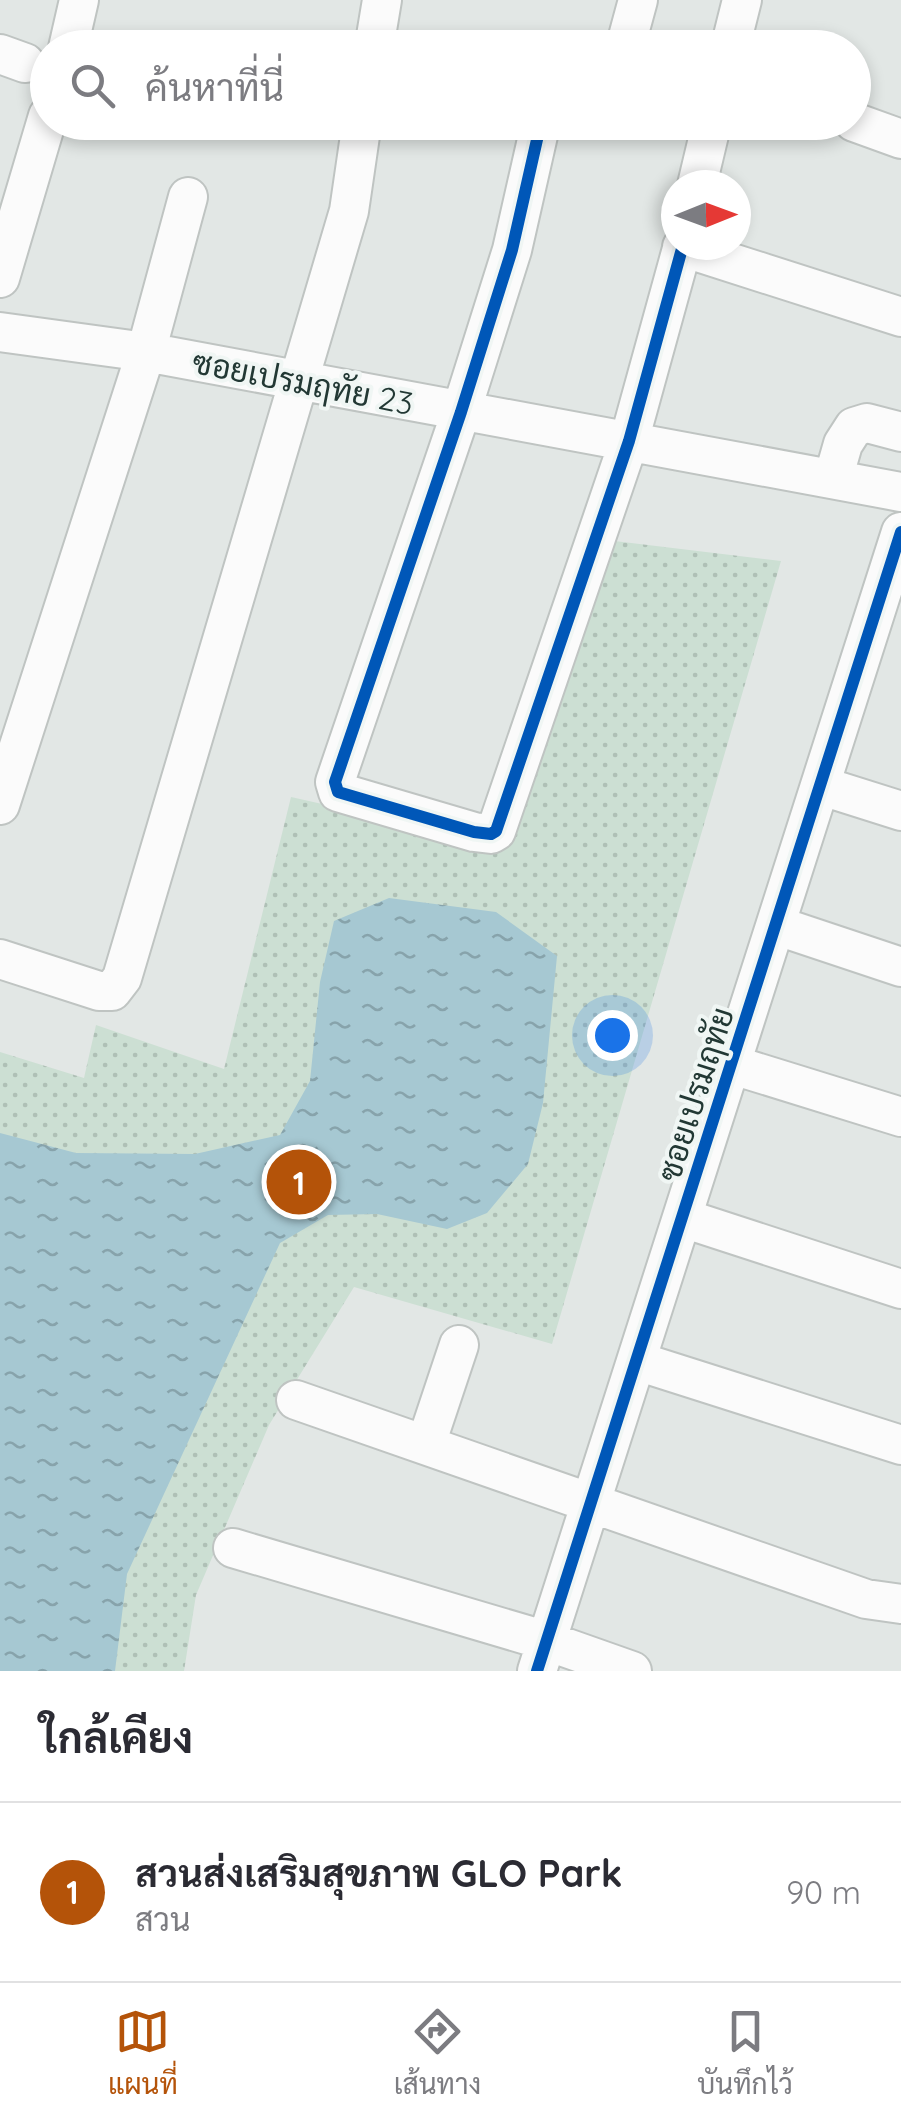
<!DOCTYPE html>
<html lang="th">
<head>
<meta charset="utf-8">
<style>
  body { margin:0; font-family:Quicksand,Sarabun,sans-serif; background:#f2f2f3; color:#2b2b33 }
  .compass { position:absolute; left:661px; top:170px; width:90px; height:90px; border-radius:50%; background:#fff; box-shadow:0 5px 15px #0003; rotate:89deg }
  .you { position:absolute; left:612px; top:1035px; width:35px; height:35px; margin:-25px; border:8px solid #fff; border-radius:50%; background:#1a73e8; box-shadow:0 0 0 15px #1a73e833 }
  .badge { display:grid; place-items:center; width:65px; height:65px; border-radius:50%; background:#b45309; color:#fff; font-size:32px; font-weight:700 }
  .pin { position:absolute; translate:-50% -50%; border:5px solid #fff; box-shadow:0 2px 10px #0006 }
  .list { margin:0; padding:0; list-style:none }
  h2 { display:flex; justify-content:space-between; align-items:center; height:130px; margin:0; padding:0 40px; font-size:42px }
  h2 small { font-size:32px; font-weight:400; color:#7c7c81 }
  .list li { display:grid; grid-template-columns:65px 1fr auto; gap:30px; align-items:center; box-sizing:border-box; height:180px; padding:0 40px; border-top:2px solid #e1e1e2 }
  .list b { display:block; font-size:38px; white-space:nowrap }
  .list p { margin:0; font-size:32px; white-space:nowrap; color:#7c7c81 }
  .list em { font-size:32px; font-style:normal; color:#7c7c81 }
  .icon { flex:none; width:55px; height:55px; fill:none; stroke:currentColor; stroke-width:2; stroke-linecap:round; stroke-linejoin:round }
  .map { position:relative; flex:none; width:901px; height:1671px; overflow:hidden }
  .search { position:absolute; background:#fff; box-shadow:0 5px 15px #0003; left:30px; right:30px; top:30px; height:110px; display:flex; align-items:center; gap:25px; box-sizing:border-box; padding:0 35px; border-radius:55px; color:#7c7c81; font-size:38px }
  .sheet { height:310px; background:#fff }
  nav { display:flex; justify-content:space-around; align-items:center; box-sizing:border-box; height:140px; border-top:2px solid #e1e1e2; background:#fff; font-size:28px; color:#7c7c81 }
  nav a { display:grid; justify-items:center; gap:5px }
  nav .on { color:#b45309 }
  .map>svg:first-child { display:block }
  .park { fill:url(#park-dots) }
  .water { fill:url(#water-ripples) }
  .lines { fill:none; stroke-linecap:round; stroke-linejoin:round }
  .minor-casing { stroke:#bfc4c2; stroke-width:42 }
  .minor { stroke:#fbfbfb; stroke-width:38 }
  .cycleway-casing { stroke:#f0f6f4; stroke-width:19 }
  .cycleway { stroke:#0057b8; stroke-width:12 }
  .labels { text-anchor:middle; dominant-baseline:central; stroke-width:8; stroke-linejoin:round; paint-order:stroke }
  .street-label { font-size:32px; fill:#223834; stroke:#f0f6f4 }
</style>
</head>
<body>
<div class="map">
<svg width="901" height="1671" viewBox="0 0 901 1671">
  <defs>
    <pattern id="park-dots" width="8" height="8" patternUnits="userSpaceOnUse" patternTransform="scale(2.5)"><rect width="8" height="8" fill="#ccdfd3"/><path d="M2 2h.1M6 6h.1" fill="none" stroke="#afc0b6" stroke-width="1.8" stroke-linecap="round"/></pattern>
    <pattern id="water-ripples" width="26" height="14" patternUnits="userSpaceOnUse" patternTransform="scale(2.5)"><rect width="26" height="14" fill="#a6c8d2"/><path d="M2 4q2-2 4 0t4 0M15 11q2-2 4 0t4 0" fill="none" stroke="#87a3ab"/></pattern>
  </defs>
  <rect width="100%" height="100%" fill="#e2e7e5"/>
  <path class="park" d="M598,539L781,561L552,1344L354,1287L269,1425L196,1595L184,1671H0V1052L84,1078L96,1025L224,1069L291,797L492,842Z"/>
  <path class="water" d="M389,898L496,912L557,956L543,1103L528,1164L487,1213L447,1229L377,1214L328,1215L280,1243L127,1574L115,1671H0V1133L76,1153L195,1154L280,1135L310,1081L320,982L334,921Z"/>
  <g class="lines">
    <g class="minor-casing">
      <path id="minor" d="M68,48L79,0
        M374,48L382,0
        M625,48L638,0
        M730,48L742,0
        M0,54L25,63
        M541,122L512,250L461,412L335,782L338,792L474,832L491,834L496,831L629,441L683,245
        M854,122L901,139
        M697,185L712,122
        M682,247L901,317
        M0,278L48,116
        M0,332L146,352L901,492
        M833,479L843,444L854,427L867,423L901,432
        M822,786L901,811
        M0,805L146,352L188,197
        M778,926L901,967
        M0,959L99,991H112L122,978L349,211L362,122
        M733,1065L901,1117
        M683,1218L901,1289
        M637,1361L901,1445
        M296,1400L866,1599L901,1604
        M426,1444L459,1345
        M233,1548L547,1641L632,1671
        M537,1671L901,532"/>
    </g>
    <use href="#minor" class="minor"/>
    <g class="cycleway-casing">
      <path id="cycleway" d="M541,122L512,250L461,412L335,782L338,792L474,832L491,834L496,831L629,441L683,245
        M537,1671L901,532"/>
    </g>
    <use href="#cycleway" class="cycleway"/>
  </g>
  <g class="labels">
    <g class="street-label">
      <text transform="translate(303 382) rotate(11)">ซอยเปรมฤทัย 23</text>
      <text transform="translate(695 1094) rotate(-72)">ซอยเปรมฤทัย</text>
    </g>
  </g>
</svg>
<svg class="compass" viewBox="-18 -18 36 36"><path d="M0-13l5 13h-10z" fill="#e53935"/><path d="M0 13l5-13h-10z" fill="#7c7c81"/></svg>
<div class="you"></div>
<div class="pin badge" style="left:299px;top:1182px">1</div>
<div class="search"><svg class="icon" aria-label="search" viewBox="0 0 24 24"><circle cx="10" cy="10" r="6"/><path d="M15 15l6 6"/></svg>ค้นหาที่นี่</div>
</div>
<section class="sheet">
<h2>ใกล้เคียง<small></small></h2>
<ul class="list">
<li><span class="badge">1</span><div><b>สวนส่งเสริมสุขภาพ GLO Park</b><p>สวน</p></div><em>90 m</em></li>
</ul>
</section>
<nav>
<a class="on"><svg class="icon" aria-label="map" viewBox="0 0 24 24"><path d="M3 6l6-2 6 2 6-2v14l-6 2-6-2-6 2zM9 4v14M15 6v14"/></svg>แผนที่</a>
<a><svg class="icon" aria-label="directions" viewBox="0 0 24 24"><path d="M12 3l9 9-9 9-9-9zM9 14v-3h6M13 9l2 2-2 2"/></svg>เส้นทาง</a>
<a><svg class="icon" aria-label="saved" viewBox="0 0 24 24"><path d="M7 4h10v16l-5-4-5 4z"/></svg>บันทึกไว้</a>
</nav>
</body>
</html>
